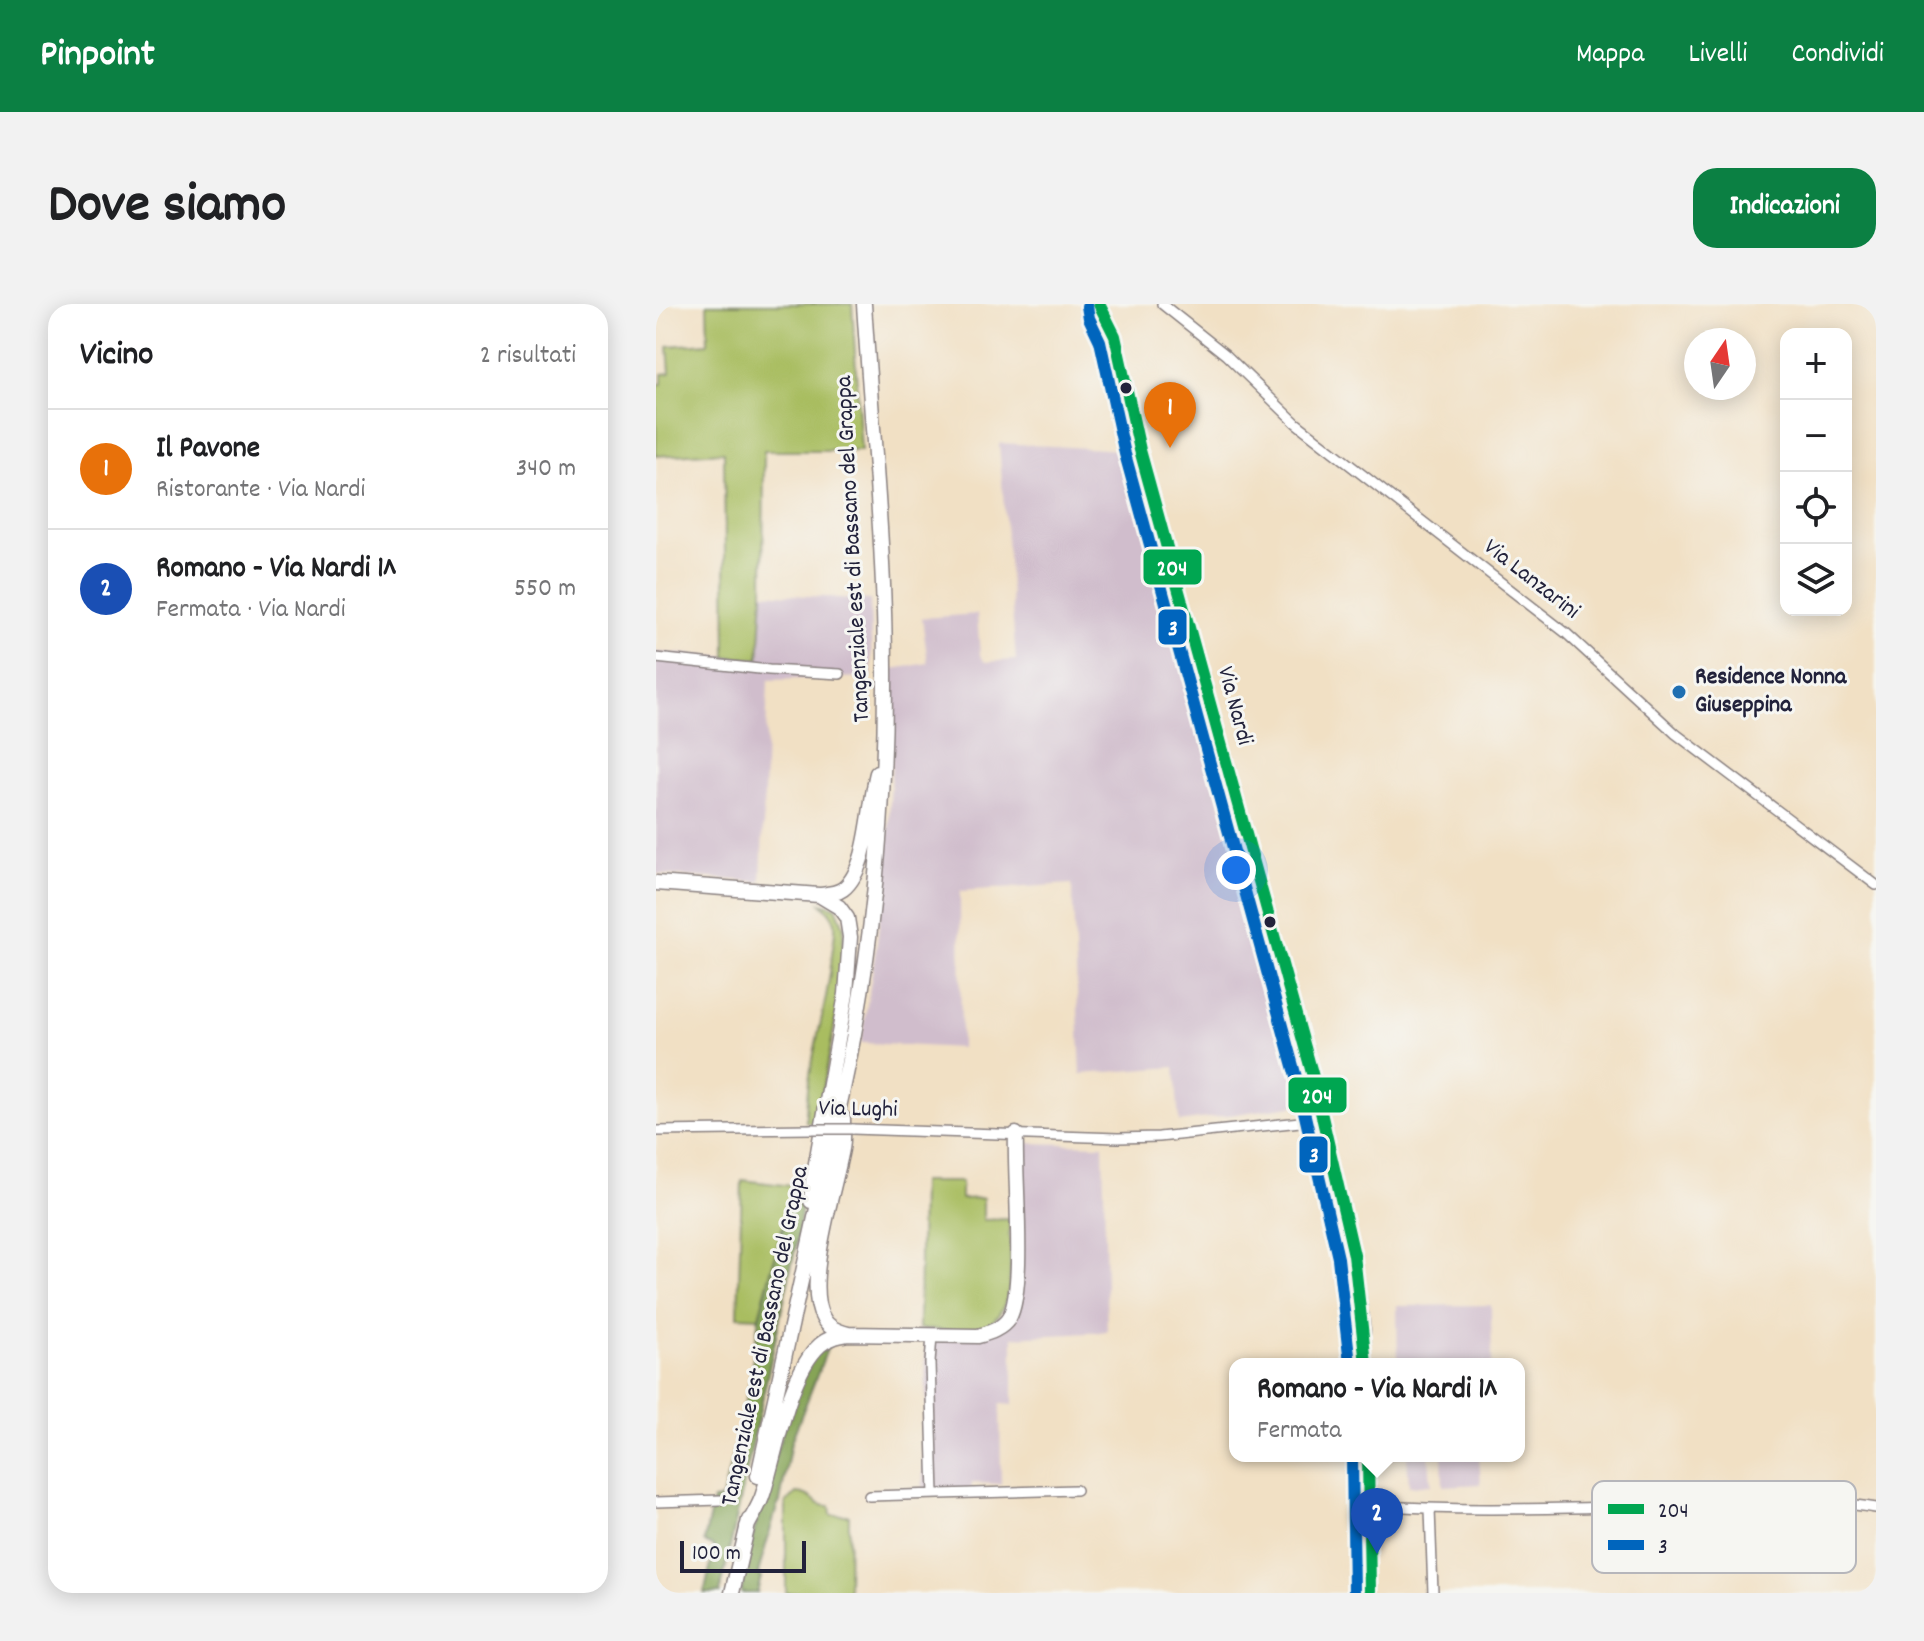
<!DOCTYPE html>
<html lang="it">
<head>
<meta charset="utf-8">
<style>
  body { margin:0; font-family:Dekko,sans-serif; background:#f2f2f2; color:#202124 }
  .controls { position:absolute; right:24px; top:24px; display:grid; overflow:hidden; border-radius:16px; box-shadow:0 4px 20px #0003 }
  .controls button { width:72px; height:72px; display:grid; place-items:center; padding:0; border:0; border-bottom:2px solid #e0e0e0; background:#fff; color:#202124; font:40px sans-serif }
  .compass { position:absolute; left:1028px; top:24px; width:72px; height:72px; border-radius:50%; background:#fff; box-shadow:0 4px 20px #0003; rotate:13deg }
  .scale { position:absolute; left:24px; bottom:20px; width:126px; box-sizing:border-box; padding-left:8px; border:4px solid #22223b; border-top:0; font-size:22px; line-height:28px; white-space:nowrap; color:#22223b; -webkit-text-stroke:6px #f6f6f2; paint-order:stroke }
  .you { position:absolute; left:580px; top:566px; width:28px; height:28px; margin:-20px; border:6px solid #fff; border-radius:50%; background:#1a73e8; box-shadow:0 0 0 12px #1a73e833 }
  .badge { display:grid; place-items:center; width:52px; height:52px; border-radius:50%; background:#0b8043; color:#fff; font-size:26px; font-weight:700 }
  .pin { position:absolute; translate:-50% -66px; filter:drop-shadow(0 2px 4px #0008) }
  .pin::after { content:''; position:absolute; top:42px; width:28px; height:24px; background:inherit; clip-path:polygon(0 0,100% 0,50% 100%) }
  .popup { position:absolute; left:573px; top:1054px; width:296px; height:104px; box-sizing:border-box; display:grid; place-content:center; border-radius:16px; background:#fff; filter:drop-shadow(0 2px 6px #0005); font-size:26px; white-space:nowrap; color:#757577 }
  .popup b { font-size:30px; color:#202124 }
  .popup::after { content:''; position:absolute; left:50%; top:100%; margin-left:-16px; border:16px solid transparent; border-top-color:#fff }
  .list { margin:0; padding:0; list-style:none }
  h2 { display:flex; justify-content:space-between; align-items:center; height:104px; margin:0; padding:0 32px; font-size:34px }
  h2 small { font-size:26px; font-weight:400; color:#757577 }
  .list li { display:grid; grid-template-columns:52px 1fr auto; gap:24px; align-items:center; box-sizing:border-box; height:120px; padding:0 32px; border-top:2px solid #e0e0e0 }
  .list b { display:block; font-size:30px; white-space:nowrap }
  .list p { margin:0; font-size:26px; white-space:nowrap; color:#757577 }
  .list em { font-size:26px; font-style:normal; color:#757577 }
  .icon { flex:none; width:44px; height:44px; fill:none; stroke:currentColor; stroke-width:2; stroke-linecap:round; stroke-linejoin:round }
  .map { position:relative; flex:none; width:1220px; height:1289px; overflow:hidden; border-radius:24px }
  header { display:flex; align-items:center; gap:48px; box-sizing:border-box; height:112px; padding:0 40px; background:#0b8043; color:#fff }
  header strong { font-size:38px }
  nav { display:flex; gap:44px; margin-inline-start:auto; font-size:28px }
  .intro { display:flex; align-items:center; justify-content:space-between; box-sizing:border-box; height:192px; padding:0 48px }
  h1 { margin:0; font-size:56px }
  .button { padding:20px 36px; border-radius:24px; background:#0b8043; color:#fff; font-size:28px; font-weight:700 }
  main { display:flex; gap:48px; padding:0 48px }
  aside { flex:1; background:#fff; border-radius:24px; box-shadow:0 4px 20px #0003 }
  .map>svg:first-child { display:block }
  .industrial { fill:#d0bdcc }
  .green { fill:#a9bd61; stroke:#66704e; stroke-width:2 }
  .forest { fill:#86a457; stroke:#546349; stroke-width:2 }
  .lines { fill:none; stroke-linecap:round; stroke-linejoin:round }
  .minor-casing { stroke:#8a8180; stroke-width:12 }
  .major-casing { stroke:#8a8180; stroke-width:15 }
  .highway-casing { stroke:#8a8180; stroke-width:17 }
  .minor { stroke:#fff; stroke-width:9 }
  .major { stroke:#fff; stroke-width:12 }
  .highway { stroke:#fff; stroke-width:14 }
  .minor-bridge-casing { stroke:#8a8180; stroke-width:12; stroke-linecap:butt }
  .minor-bridge { stroke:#fff; stroke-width:9 }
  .bus-1-casing { stroke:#f6f6f2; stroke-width:18 }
  .bus-2-casing { stroke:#f6f6f2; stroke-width:18 }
  .bus-1 { stroke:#00a651; stroke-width:12 }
  .bus-2 { stroke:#0065bd; stroke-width:12 }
  .bus-dot { fill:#22223b; stroke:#f6f6f2; stroke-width:3 }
  .poi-dot { fill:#1f6fb2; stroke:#f6f6f2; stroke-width:3 }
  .labels { text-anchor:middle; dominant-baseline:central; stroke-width:6; stroke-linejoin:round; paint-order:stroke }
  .street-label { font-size:24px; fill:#22223b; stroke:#f6f6f2 }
  .poi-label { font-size:24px; font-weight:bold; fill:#22223b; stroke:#f6f6f2; text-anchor:start }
  .key { fill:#f6f6f2; stroke:#b6b6bb; stroke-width:2 }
  .key-label { font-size:22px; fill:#22223b }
  .line-badge { stroke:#f6f6f2; stroke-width:3 }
  .badge-label { font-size:22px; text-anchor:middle; font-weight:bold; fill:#fff }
</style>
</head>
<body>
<header>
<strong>Pinpoint</strong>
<nav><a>Mappa</a><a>Livelli</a><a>Condividi</a></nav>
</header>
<div class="intro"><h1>Dove siamo</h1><a class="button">Indicazioni</a></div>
<main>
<aside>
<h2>Vicino<small>2 risultati</small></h2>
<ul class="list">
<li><span class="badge" style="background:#e8710a">1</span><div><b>Il Pavone</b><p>Ristorante · Via Nardi</p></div><em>340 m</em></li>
<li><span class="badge" style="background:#1a4fb4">2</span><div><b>Romano - Via Nardi 1^</b><p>Fermata · Via Nardi</p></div><em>550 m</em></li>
</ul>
</aside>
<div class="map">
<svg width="1220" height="1289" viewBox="0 0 1220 1289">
  <rect width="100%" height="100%" fill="#f6f6f2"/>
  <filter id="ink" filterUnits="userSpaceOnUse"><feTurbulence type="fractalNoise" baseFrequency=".0125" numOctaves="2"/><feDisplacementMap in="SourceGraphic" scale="16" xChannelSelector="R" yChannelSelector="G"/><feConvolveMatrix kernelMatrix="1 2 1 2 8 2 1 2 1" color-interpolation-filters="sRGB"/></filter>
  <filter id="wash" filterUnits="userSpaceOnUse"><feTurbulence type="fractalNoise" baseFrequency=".006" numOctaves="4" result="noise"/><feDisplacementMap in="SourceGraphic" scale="32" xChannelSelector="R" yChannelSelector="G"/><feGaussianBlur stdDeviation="1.8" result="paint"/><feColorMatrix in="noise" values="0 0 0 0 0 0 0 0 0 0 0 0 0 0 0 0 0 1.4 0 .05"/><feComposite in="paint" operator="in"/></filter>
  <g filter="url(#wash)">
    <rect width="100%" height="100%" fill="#f1e0c4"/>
    <path class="industrial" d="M343,139L467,146L643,781L641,797L636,802L523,818L519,763L425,770L416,580L304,587L305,744L205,739L221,638L232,542L237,431V365L272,359L266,314L321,310L324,351L329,358L360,356Z
      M107,289L214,296L216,373L112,376L105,578L0,570V348L102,355Z
      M371,839L447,841L451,1028L357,1033V1101L344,1100L345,1180L316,1179L315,1186L266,1189L270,1101L269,1034L307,1035L352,1017L364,847Z
      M835,1001L836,1060H742L741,1002Z
      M751,1152H773L775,1181L753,1182Z
      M786,1152H823L825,1180L787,1182Z"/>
    <path class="green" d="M51,0H196L205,147H108L107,289L103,355L70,353L68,148L0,152V80H6V70L14,69L12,42L52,39Z
      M165,599L180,603L188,623L185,686L161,818H150C149,762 172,707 176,651C177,641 180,629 179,619C177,611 170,604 165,599Z
      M86,876L137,882L103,1013L82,1012Z
      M265,878H305V895L327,894V916L353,915C353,950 365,1015 320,1025C302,1028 281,1025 263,1025Z
      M141,1189C158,1190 159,1203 174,1202L175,1211H193L192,1289H130V1198Z"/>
    <path class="forest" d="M140,875H149L143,927L64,1289H48L59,1243L48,1238L57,1196L66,1195L93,1081L103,1013Z
      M172,1043L135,1138L124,1198L121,1203L102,1269L105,1273L101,1289H85L98,1228L127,1125L156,1052Z"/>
  </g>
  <g filter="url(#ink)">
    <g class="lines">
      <g class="minor-casing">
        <path id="minor" d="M506,0L570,51L640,119L910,329L1020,430L1220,581
          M0,354L113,366L184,370
          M196,825L462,834L503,833L644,818L667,820
          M0,827L156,825
          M276,1031L274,1059L278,1190
          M213,1192L420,1186
          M0,1198L65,1196
          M713,1201C835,1210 957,1201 1080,1201C1125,1201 1175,1195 1220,1204
          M774,1205L777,1289"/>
      </g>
      <g class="major-casing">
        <path id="major" d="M443,0L459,32L484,146L656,769L698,951L708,1025L710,1060
          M712,1152L714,1289"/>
      </g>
      <g class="highway-casing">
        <path id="highway" d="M0,579L163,591C172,590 180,590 187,585C213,565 213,499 221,469
          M187,814C187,824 188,835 186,845C179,884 147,981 167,1014C172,1024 182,1027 192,1030
          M179,821C213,676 229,530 229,382C230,255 216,127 208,0
          M155,897L157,876L190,690L194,633L191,614L183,603L163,591
          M102,1172L177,832
          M91,1223C96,1212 104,1201 107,1190C120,1149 132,1070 164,1041C172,1034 182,1032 192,1030L322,1032C333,1029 346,1025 353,1014C370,984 358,871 360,830
          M76,1289L93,1216"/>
      </g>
      <use href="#minor" class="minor"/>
      <use href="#major" class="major"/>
      <use href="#highway" class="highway"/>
      <g class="minor-bridge-casing">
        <path id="minor-bridge" d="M156,825H196"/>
      </g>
      <use href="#minor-bridge" class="minor-bridge"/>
      <g class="bus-1-casing">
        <path id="bus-1" d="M443,0L459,32L484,146L656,769L698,951L710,1060
          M712,1152L714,1289"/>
      </g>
      <g class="bus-2-casing">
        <path id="bus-2" d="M431,2L433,14L444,37L469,150L640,773L682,954L694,1060
          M696,1152L698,1289"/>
      </g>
      <use href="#bus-1" class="bus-1"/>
      <use href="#bus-2" class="bus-2"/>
    </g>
  </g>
  <g class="bus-dot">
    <circle cx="470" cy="84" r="7"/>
    <circle cx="614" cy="618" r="7"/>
  </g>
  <circle class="poi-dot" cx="1023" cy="388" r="8"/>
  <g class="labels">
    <g class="street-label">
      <text transform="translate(198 245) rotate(-93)">Tangenziale est di Bassano del Grappa</text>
      <text transform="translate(875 276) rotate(38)">Via Lanzarini</text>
      <text transform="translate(578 402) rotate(75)">Via Nardi</text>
      <text transform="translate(202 806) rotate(1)">Via Lughi</text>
      <text transform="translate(110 1032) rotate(-78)">Tangenziale est di Bassano del Grappa</text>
    </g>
    <g class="poi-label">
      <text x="1039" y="374">Residence Nonna<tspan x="1039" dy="28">Giuseppina</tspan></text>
    </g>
  </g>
  <rect x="936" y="1177" width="264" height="92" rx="12" class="key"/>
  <rect x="952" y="1200" width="36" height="10" fill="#00a651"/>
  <rect x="952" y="1236" width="36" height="10" fill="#0065bd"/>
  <g class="key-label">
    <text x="1002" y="1213">204</text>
    <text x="1002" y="1249">3</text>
  </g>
  <g class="line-badge">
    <rect x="486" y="244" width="61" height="38" rx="8" fill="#00a651"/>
    <rect x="501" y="304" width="31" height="38" rx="8" fill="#0065bd"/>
    <rect x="631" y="772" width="61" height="38" rx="8" fill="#00a651"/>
    <rect x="642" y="831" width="31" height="39" rx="8" fill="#0065bd"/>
  </g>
  <g class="badge-label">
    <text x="516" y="271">204</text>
    <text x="517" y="331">3</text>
    <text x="661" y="799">204</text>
    <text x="658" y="858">3</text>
  </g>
</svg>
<div class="controls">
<button>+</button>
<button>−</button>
<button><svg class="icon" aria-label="locate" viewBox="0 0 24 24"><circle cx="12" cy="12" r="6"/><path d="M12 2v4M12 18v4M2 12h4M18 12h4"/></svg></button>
<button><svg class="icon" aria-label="layers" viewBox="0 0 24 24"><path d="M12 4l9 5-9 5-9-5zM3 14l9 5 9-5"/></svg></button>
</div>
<svg class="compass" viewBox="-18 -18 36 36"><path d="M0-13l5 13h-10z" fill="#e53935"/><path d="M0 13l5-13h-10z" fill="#757577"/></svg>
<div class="scale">100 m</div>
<div class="you"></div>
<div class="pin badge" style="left:514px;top:144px;background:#e8710a">1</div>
<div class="pin badge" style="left:721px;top:1250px;background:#1a4fb4">2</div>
<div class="popup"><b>Romano - Via Nardi 1^</b>Fermata</div>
</div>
</main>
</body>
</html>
